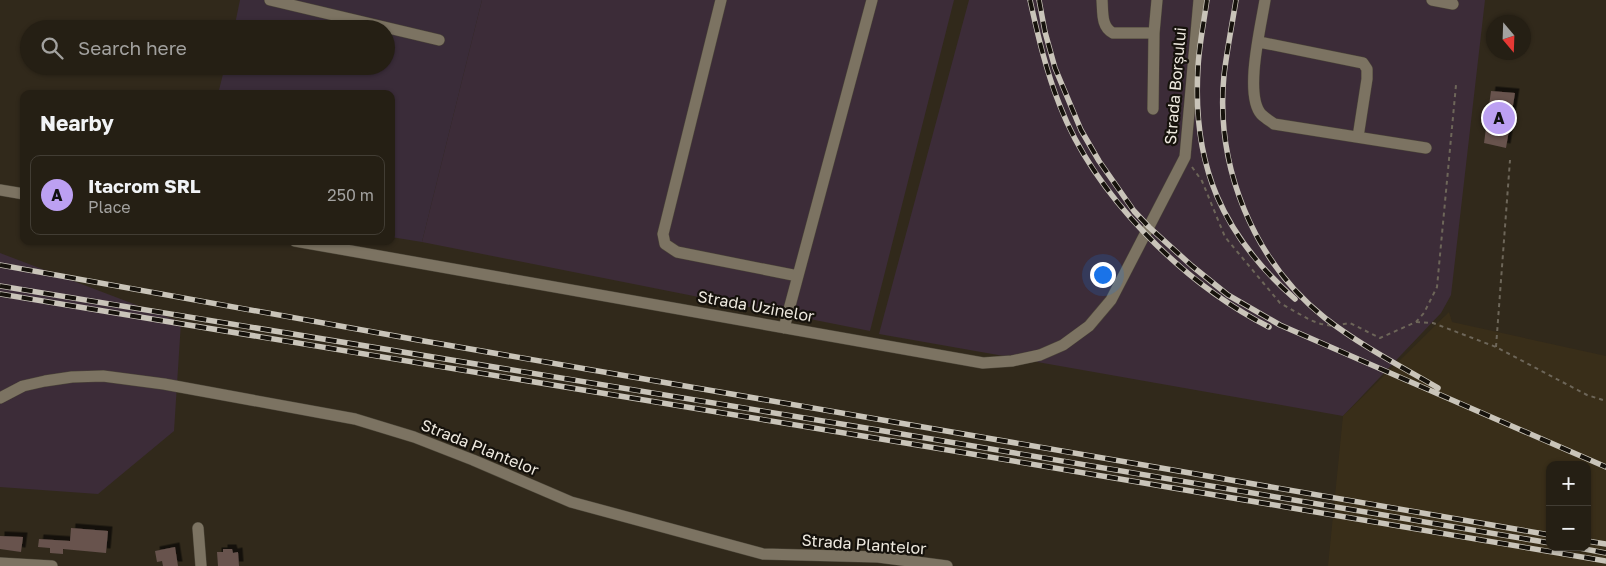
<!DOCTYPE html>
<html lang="en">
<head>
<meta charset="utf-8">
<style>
  body { margin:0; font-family:"Golos Text",sans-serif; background:#2d271d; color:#f1f3f6 }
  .controls { position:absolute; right:15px; bottom:15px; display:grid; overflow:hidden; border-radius:10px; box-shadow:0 1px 4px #0004 }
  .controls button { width:45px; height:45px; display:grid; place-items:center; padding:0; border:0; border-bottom:1px solid #423d34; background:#251f14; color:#f1f3f6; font:25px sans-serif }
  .compass { position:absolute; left:1486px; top:15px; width:45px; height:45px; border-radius:50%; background:#251f14; box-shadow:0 1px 4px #0004; rotate:161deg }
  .you { position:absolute; left:1102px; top:274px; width:18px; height:18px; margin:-12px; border:4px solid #fff; border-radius:50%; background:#1a73e8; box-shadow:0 0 0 8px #1a73e833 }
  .badge { display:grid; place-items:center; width:32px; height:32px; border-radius:50%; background:#bca0f2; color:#111; font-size:16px; font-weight:700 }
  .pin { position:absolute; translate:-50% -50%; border:2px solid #fff; box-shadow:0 1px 5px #0006 }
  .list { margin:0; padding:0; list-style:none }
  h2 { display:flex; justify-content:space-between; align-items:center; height:65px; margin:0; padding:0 20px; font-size:21px }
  h2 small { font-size:16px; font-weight:400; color:#a3a2a0 }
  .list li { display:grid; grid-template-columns:32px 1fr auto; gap:15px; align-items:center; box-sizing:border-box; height:80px; margin:0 10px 10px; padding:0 10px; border:1px solid #423d34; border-radius:10px }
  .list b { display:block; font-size:19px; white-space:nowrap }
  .list p { margin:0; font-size:16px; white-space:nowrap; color:#a3a2a0 }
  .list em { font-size:16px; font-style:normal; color:#a3a2a0 }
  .icon { flex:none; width:28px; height:28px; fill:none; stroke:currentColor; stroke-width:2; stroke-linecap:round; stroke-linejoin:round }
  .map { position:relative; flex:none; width:1606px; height:566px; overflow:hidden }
  .search { position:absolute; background:#251f14; box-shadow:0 1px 4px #0004; left:20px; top:20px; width:375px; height:55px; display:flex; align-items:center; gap:12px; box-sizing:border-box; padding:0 18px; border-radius:28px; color:#a3a2a0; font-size:19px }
  .panel { position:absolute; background:#251f14; box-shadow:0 1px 4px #0004; left:20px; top:90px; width:375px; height:155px; border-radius:10px }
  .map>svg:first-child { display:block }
  .commercial { fill:#3a2c39 }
  .industrial { fill:#3c2c38 }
  .built { fill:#392e19; fill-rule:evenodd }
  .building { fill:#67534e; filter:url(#shadow) }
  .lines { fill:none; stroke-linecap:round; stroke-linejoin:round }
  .minor-casing { stroke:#4c4639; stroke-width:12 }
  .path { stroke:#6d6659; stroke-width:2; stroke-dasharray:4 4; stroke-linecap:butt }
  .minor { stroke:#7c7362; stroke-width:11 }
  .rail-casing { stroke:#c9c4b9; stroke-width:5.5 }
  .rail { stroke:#16120c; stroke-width:4; stroke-dasharray:11; stroke-linecap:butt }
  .labels { text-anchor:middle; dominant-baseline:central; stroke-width:4.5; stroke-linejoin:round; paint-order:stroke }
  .street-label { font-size:16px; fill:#eee9df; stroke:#16120c }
</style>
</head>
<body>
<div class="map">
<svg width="1606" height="566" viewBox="0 0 1606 566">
  <defs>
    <filter id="shadow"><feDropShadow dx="4.5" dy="-4.5" stdDeviation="0" flood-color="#0009"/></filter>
  </defs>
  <rect width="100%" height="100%" fill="#31291b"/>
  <path class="commercial" d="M240,0H482L422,242L391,237V94H218L225,66H386V29H234Z"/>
  <path class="industrial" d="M482,0H954L870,331L422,242Z
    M969,0H1485L1451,295L1441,313L1343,416L879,334Z
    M0,253L181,322L174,431L98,494L0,487Z"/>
  <path class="built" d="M1449,312L1452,322L1606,356V566H1328L1343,416ZM1550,465H1587V547H1550Z"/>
  <path class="building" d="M1491,91L1515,93L1506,148L1484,143Z
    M71,528L108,531L106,553L63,549V554L50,553V548L38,547L39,539L70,541Z
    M0,536L23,537L21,552L0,549Z
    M175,547L178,566H163L162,561L157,562L155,551Z
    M223,549H232L233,553L238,552L239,566H218L217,552H223Z"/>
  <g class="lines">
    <g class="minor-casing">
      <path id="minor" d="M270,0L439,40
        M721,0L663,234L665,244L677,252L798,276
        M1102,0C1103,12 1101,27 1113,33H1154
        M1265,0C1261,26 1244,94 1261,114C1265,118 1270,121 1274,124L1426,148
        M1432,0L1453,4
        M1259,42L1363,63L1367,69V79L1358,137
        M1153,109L1154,33L1157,0
        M0,190L24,194
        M295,241L983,363L1012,361L1040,355L1063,345L1089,326L1111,300L1185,157L1199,0
        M784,328L872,0
        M0,398L23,386L45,381L72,377L103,376L164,384L355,419L414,437L473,460L571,502L763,554L878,557L947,566
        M198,528L201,566
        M0,563L52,566"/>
    </g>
    <path class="path" d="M1192,167L1202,181L1225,237L1280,303L1310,320L1321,324L1333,326L1350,323L1380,338L1416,322L1424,313L1437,287L1456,85
      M1416,322L1433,323L1496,347L1587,395L1606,401
      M1496,347L1510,160"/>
    <use href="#minor" class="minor"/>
    <g class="rail-casing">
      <path id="rail" d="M1030,0C1038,36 1046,71 1060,106C1095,196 1183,283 1269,327
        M1039,0L1045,32L1055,68L1081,130L1099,161L1134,211L1149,227L1192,266L1228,295L1280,325L1606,467
        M1207,0C1204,22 1199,45 1198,68C1192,165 1222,235 1295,299
        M1236,0C1232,25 1227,50 1224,75C1215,166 1253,261 1325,318C1360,345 1400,366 1438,388
        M0,265L418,340L1550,535
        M0,286L872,429L1550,543
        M0,294L960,452L1606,561
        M1587,541L1606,544
        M1574,547L1606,553"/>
    </g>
    <use href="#rail" class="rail"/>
  </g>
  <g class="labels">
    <g class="street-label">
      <text transform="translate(1175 86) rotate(-85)">Strada Borșului</text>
      <text transform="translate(756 306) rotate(10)">Strada Uzinelor</text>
      <text transform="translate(480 447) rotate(22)">Strada Plantelor</text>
      <text transform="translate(864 544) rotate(4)">Strada Plantelor</text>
    </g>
  </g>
</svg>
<div class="controls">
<button>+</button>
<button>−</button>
</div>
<svg class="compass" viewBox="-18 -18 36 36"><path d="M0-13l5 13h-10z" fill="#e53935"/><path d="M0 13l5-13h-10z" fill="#a3a2a0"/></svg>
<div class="you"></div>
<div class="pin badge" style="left:1499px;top:118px">A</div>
<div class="search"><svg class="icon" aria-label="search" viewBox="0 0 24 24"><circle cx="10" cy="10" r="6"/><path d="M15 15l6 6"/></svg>Search here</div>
<section class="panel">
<h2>Nearby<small></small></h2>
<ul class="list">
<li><span class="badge">A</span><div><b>Itacrom SRL</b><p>Place</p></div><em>250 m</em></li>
</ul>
</section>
</div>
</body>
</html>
